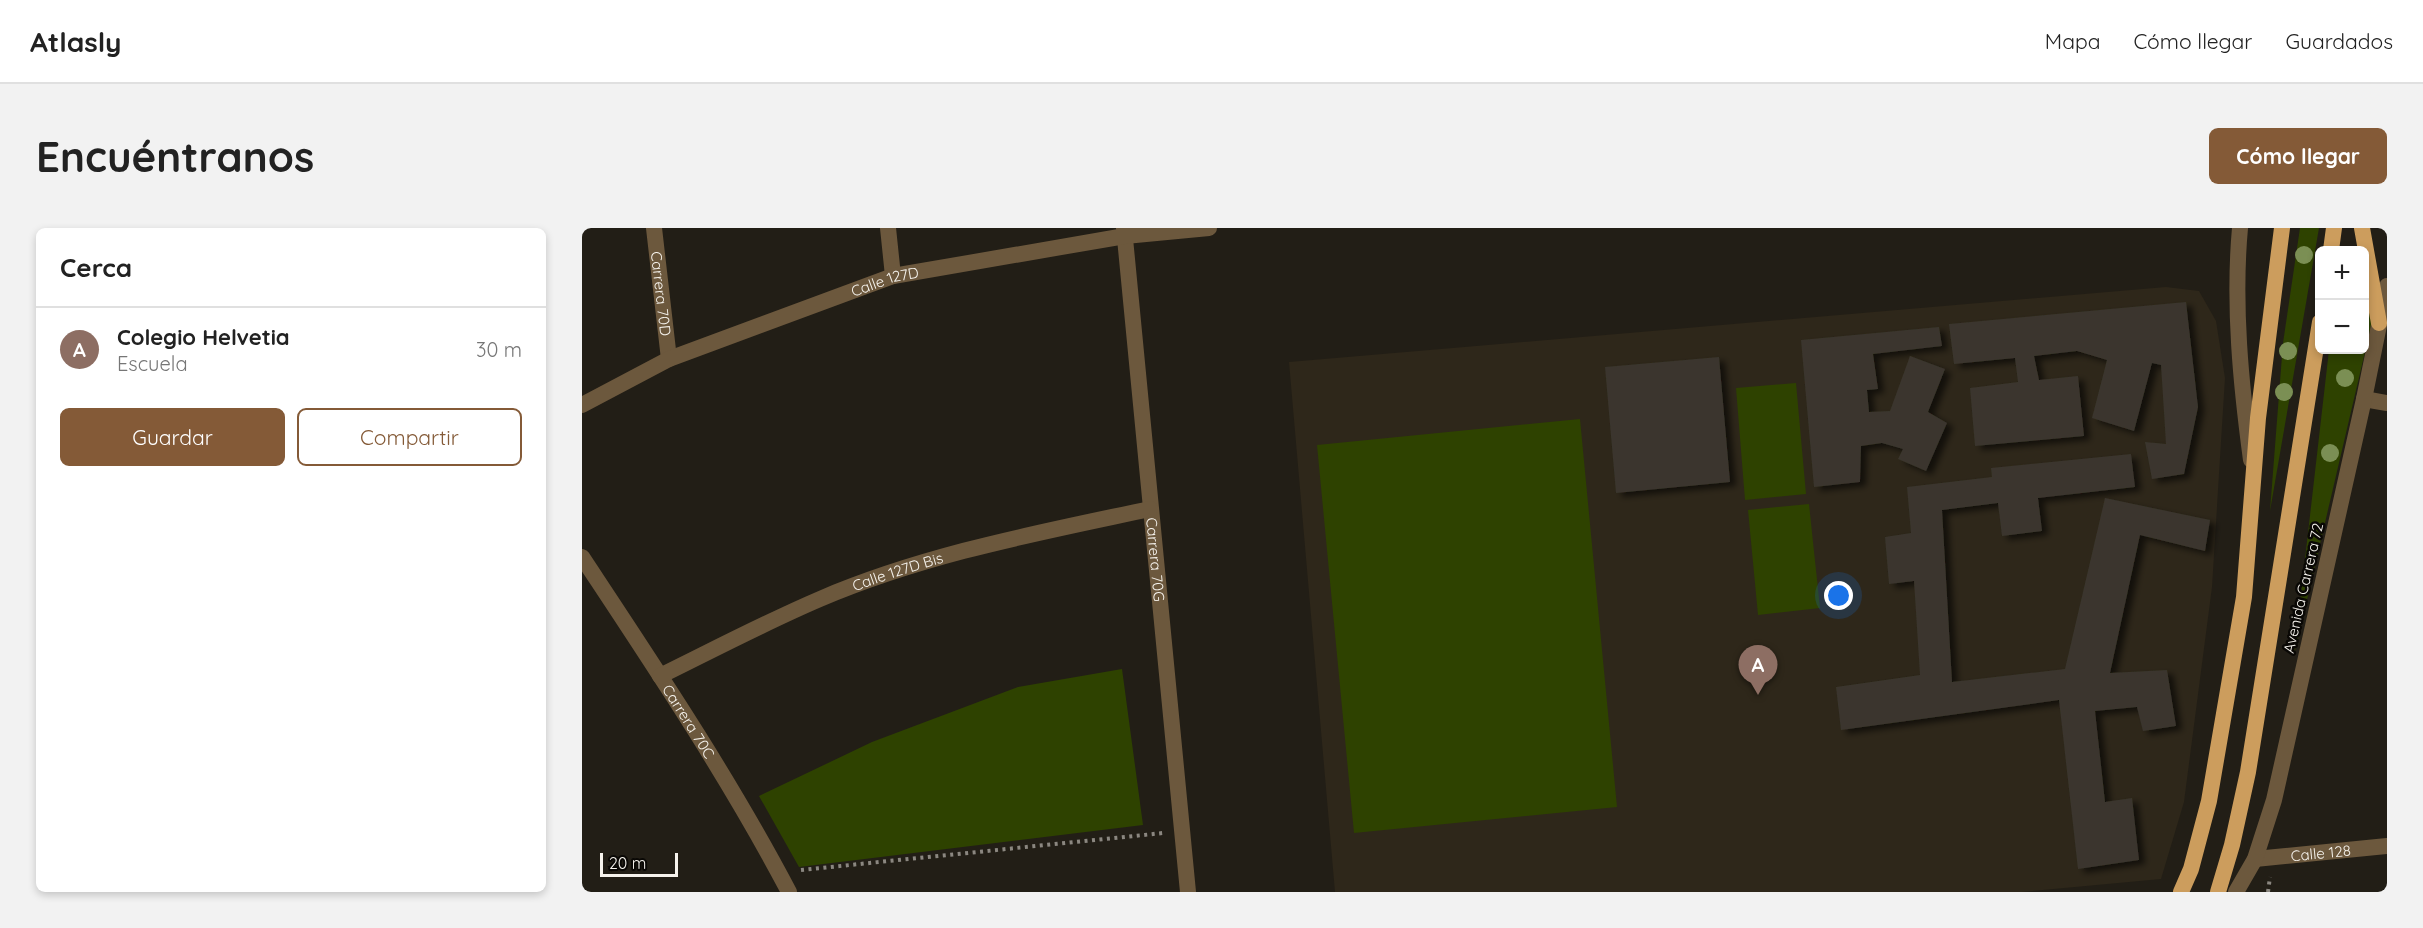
<!DOCTYPE html>
<html lang="es">
<head>
<meta charset="utf-8">
<style>
  body { margin:0; font-family:Quicksand,sans-serif; background:#f2f2f2; color:#222 }
  .controls { position:absolute; right:18px; top:18px; display:grid; overflow:hidden; border-radius:9px; box-shadow:0 3px 9px #0003 }
  .controls button { width:54px; height:54px; display:grid; place-items:center; padding:0; border:0; border-bottom:2px solid #e0e0e0; background:#fff; color:#222; font:30px sans-serif }
  .scale { position:absolute; left:18px; bottom:15px; width:78px; box-sizing:border-box; padding-left:6px; border:3px solid #f6f3ed; border-top:0; font-size:16px; line-height:21px; white-space:nowrap; color:#f6f3ed; -webkit-text-stroke:4px #0a0805; paint-order:stroke }
  .you { position:absolute; left:1257px; top:368px; width:21px; height:21px; margin:-15px; border:4px solid #fff; border-radius:50%; background:#1a73e8; box-shadow:0 0 0 9px #1a73e833 }
  .badge { display:grid; place-items:center; width:39px; height:39px; border-radius:50%; background:#845a37; color:#fff; font-size:20px; font-weight:700 }
  .pin { position:absolute; translate:-50% -50px; filter:drop-shadow(0 2px 3px #0008) }
  .pin::after { content:''; position:absolute; top:32px; width:21px; height:18px; background:inherit; clip-path:polygon(0 0,100% 0,50% 100%) }
  .list { margin:0; padding:0; list-style:none }
  h2 { display:flex; justify-content:space-between; align-items:center; height:78px; margin:0; padding:0 24px; font-size:26px }
  h2 small { font-size:20px; font-weight:400; color:#767676 }
  .list li { display:grid; grid-template-columns:39px 1fr auto; gap:18px; align-items:center; box-sizing:border-box; height:84px; padding:0 24px; border-top:2px solid #e0e0e0 }
  .list b { display:block; font-size:22px; white-space:nowrap }
  .list p { margin:0; font-size:20px; white-space:nowrap; color:#767676 }
  .list em { font-size:20px; font-style:normal; color:#767676 }
  .actions { display:flex; gap:12px; padding:18px 24px }
  .actions a { flex:1; padding:14px 0; border:2px solid #845a37; border-radius:9px; text-align:center; font-size:21px; color:#845a37 }
  .actions .main { background:#845a37; color:#fff }
  .map { position:relative; flex:none; width:1805px; height:664px; overflow:hidden; border-radius:9px }
  header { display:flex; align-items:center; gap:36px; box-sizing:border-box; height:84px; padding:0 30px; background:#fff; border-bottom:2px solid #e0e0e0 }
  header strong { font-size:28px }
  nav { display:flex; gap:33px; margin-inline-start:auto; font-size:21px }
  .intro { display:flex; align-items:center; justify-content:space-between; box-sizing:border-box; height:144px; padding:0 36px }
  h1 { margin:0; font-size:42px }
  .button { padding:15px 27px; border-radius:9px; background:#845a37; color:#fff; font-size:21px; font-weight:700 }
  main { display:flex; gap:36px; padding:0 36px }
  aside { flex:1; background:#fff; border-radius:9px; box-shadow:0 3px 9px #0003 }
  .map>svg:first-child { display:block }
  .built { fill:#2e271a }
  .green { fill:#2e4200 }
  .building { fill:#3a362d; filter:url(#shadow) }
  .lines { fill:none; stroke-linecap:round; stroke-linejoin:round }
  .path { stroke:#8b8780; stroke-width:4; stroke-dasharray:3 4.5; stroke-linecap:butt }
  .minor { stroke:#6c583d; stroke-width:16 }
  .trunk { stroke:#cc9d5d; stroke-width:16 }
  .tree { fill:#7b8f54 }
  .labels { text-anchor:middle; dominant-baseline:central; stroke-width:5; stroke-linejoin:round; paint-order:stroke }
  .street-label { font-size:15px; fill:#f6f3ed; stroke:#0a0805 }
</style>
</head>
<body>
<header>
<strong>Atlasly</strong>
<nav><a>Mapa</a><a>Cómo llegar</a><a>Guardados</a></nav>
</header>
<div class="intro"><h1>Encuéntranos</h1><a class="button">Cómo llegar</a></div>
<main>
<aside>
<h2>Cerca<small></small></h2>
<ul class="list">
<li><span class="badge" style="background:#8d6e63">A</span><div><b>Colegio Helvetia</b><p>Escuela</p></div><em>30 m</em></li>
</ul>
<div class="actions"><a class="main">Guardar</a><a>Compartir</a></div>
</aside>
<div class="map">
<svg width="1805" height="664" viewBox="0 0 1805 664">
  <defs>
    <filter id="shadow"><feDropShadow dx="6" dy="4" stdDeviation="3" flood-color="#0009"/></filter>
  </defs>
  <rect width="100%" height="100%" fill="#221e16"/>
  <path class="built" d="M1584,59L1617,63L1634,93L1643,150L1630,359L1602,574L1579,651L1440,664H753L707,134Z"/>
  <path class="green" d="M1718,0H1737L1688,283L1701,115Z
    M1783,58L1790,94L1712,427L1747,122H1782Z
    M1214,155L1224,266L1163,272L1154,160Z
    M998,191L1035,579L772,605L735,217Z
    M1227,276L1238,380L1176,387L1166,282Z
    M540,441L561,597L217,639L177,568L290,514L436,459Z"/>
  <path class="building" d="M1604,74L1616,179L1602,246L1570,251L1563,214L1584,216L1579,137L1570,135L1552,203L1510,190L1525,132L1495,123L1452,128L1457,152L1496,148L1502,208L1393,218L1388,160L1436,154L1433,130L1372,136L1367,96Z
    M1357,99L1360,118L1291,126L1296,161L1285,162L1287,184L1308,183L1328,128L1363,141L1346,184L1365,195L1344,243L1316,231L1321,221L1300,215L1279,218L1278,254L1232,259L1219,112Z
    M1137,129L1148,254L1034,265L1023,139Z
    M1549,226L1553,259L1456,270L1460,303L1420,308L1416,275L1360,282L1370,454L1483,441L1523,270L1628,292L1623,323L1558,307L1528,445L1585,442L1594,498L1561,503L1555,479L1513,483L1523,574L1550,570L1557,632L1496,641L1477,472L1259,502L1254,459L1338,447L1332,353L1307,356L1303,309L1329,305L1325,259L1410,249L1409,240Z"/>
  <g class="lines">
    <path class="path" d="M219,642L581,605
      M1686,664L1688,649"/>
    <g class="minor">
      <path id="s1" d="M72,0L87,131"/>
      <path d="M306,0L311,48"/>
      <path id="s2" d="M542,0L606,664"/>
      <path d="M1658,0C1651,77 1659,157 1669,232"/>
      <path d="M1782,171L1805,175"/>
      <path id="s3" d="M0,177L87,131L311,48L543,8L627,0"/>
      <path id="s4" d="M0,329C72,438 146,548 207,664"/>
      <path id="s5" d="M78,448C131,422 184,394 238,371C343,326 456,305 568,281"/>
      <path id="s6" d="M1673,631L1805,618"/>
      <path d="M1654,664L1673,631L1692,572L1782,171L1805,58"/>
    </g>
    <path class="trunk" d="M1780,0L1797,95
      M1749,22L1752,0
      M1599,664L1609,641L1627,573L1662,369L1676,190L1700,0
      M1636,664L1650,617L1666,544L1738,94"/>
  </g>
  <g class="tree">
    <circle cx="1722" cy="27" r="9"/>
    <circle cx="1706" cy="123" r="9"/>
    <circle cx="1763" cy="150" r="9"/>
    <circle cx="1702" cy="164" r="9"/>
    <circle cx="1748" cy="225" r="9"/>
  </g>
  <g class="labels">
    <g class="street-label">
      <text stroke="none"><textPath href="#s3" startOffset="328">Calle 127D</textPath></text>
      <text stroke="none"><textPath href="#s1" startOffset="66">Carrera 70D</textPath></text>
      <text stroke="none"><textPath href="#s2" startOffset="333">Carrera 70G</textPath></text>
      <text stroke="none"><textPath href="#s5" startOffset="260">Calle 127D Bis</textPath></text>
      <text transform="translate(1721 360) rotate(-77)">Avenida Carrera 72</text>
      <text stroke="none"><textPath href="#s4" startOffset="196">Carrera 70C</textPath></text>
      <text stroke="none"><textPath href="#s6" startOffset="66">Calle 128</textPath></text>
    </g>
  </g>
</svg>
<div class="controls">
<button>+</button>
<button>−</button>
</div>
<div class="scale">20 m</div>
<div class="you"></div>
<div class="pin badge" style="left:1176px;top:467px;background:#8d6e63">A</div>
</div>
</main>
</body>
</html>
